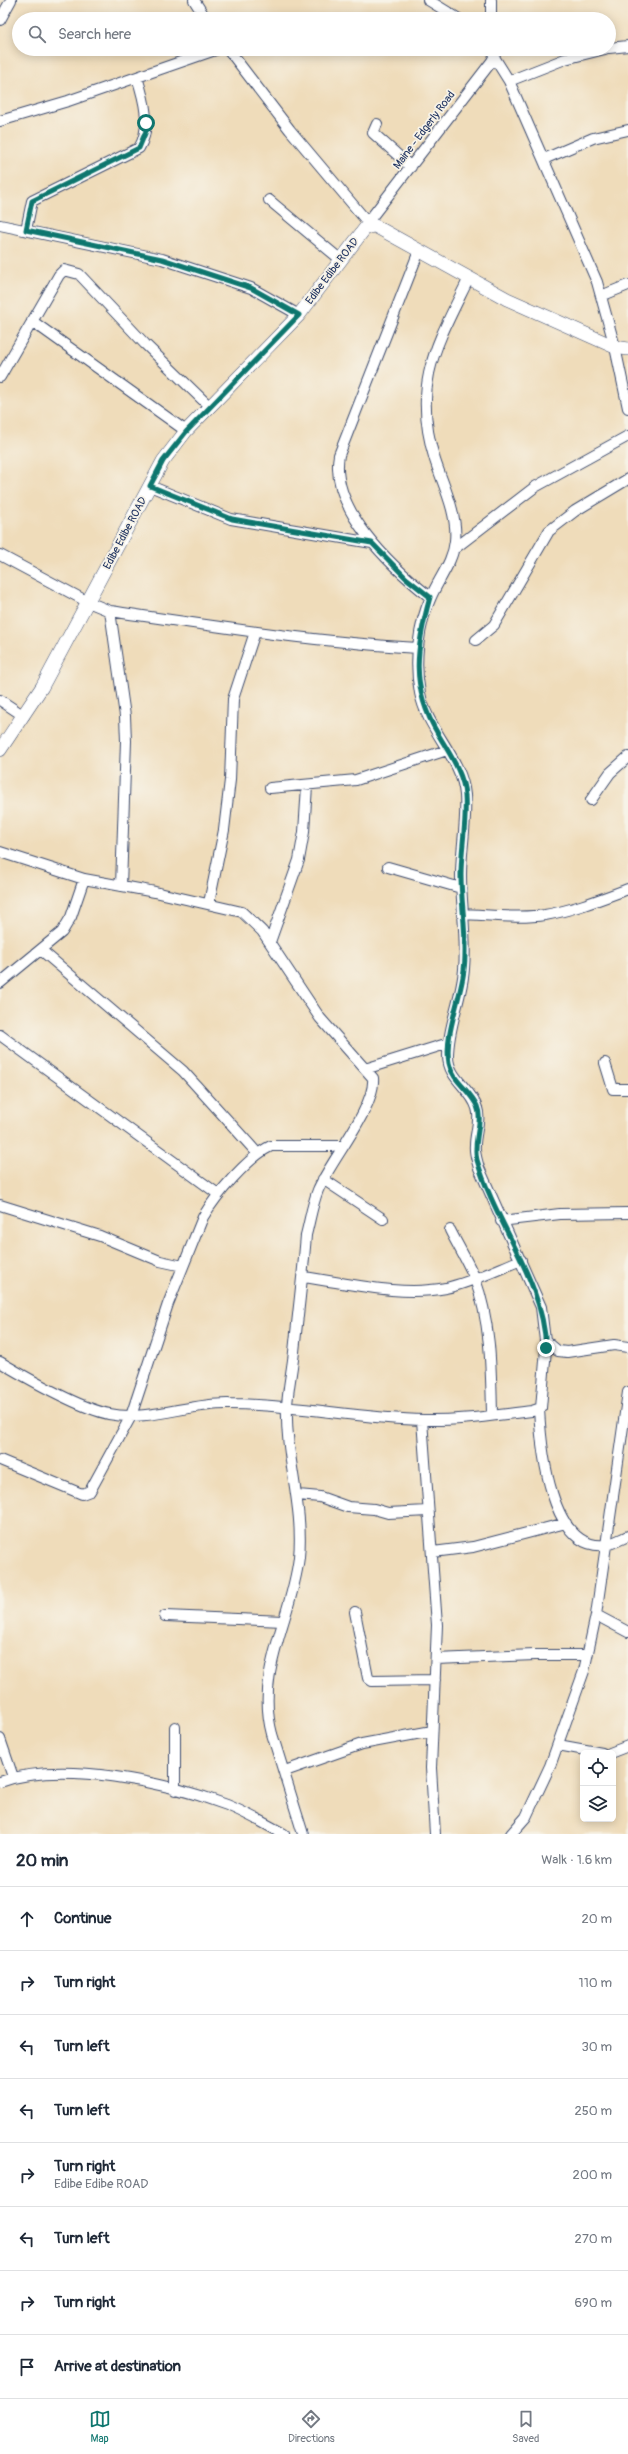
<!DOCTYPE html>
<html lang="en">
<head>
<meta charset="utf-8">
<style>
  body { margin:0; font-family:Pangolin,sans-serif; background:#f6f6f7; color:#1f2937 }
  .controls { position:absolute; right:12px; bottom:12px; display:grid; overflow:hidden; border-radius:6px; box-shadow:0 2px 10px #0003 }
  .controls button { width:36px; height:36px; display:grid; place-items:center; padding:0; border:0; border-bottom:1px solid #e0e1e3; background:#fff; color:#1f2937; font:20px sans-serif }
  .stop { position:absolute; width:12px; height:12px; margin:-9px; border:3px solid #0f766e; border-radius:50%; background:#fff }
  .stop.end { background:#0f766e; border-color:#fff; box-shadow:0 1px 4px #0008 }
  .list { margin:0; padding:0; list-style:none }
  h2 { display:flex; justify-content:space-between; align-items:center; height:52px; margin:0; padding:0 16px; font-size:17px }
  h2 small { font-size:13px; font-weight:400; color:#747a83 }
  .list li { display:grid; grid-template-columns:26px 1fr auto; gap:12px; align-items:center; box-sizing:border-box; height:64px; padding:0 16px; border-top:1px solid #e0e1e3 }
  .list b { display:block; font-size:15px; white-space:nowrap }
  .list p { margin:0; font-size:13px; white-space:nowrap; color:#747a83 }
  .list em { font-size:13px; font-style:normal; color:#747a83 }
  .icon { flex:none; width:22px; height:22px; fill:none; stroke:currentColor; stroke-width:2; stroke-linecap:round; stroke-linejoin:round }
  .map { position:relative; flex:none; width:628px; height:1834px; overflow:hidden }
  .search { position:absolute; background:#fff; box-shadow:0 2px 10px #0003; left:12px; right:12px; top:12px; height:44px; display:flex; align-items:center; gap:10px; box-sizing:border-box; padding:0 14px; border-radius:22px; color:#747a83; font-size:15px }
  .sheet { height:564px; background:#fff }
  nav { display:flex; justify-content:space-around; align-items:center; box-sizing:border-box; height:56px; border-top:1px solid #e0e1e3; background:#fff; font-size:11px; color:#747a83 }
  nav a { display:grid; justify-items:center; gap:2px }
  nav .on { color:#0f766e }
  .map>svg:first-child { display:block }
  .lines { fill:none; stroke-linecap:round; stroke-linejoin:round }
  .minor-casing { stroke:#3b496c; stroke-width:12 }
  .major-casing { stroke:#3b496c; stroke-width:14 }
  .minor { stroke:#fff; stroke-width:10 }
  .major { stroke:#fff; stroke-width:13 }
  .route { stroke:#0f766e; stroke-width:5 }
  .labels { text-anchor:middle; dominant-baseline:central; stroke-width:3.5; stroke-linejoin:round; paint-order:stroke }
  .street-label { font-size:11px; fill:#1b2f5e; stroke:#f7f3e8 }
</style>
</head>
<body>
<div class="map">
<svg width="628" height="1834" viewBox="0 0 628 1834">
  <rect width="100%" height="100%" fill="#f7f3e8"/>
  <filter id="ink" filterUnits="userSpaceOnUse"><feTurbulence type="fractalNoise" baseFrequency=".025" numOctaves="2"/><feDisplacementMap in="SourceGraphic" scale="8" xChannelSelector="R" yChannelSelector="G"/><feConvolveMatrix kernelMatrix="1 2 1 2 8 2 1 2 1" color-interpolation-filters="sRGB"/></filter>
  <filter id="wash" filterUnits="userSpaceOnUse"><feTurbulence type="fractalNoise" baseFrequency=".012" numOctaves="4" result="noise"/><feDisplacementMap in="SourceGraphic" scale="16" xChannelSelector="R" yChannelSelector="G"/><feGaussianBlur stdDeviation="0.9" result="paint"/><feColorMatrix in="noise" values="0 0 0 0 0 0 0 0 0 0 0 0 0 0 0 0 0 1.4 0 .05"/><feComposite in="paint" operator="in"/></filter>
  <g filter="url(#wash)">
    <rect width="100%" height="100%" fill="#efdcba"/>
  </g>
  <g filter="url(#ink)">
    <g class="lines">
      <g class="minor-casing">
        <path id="minor" d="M194,0L206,19
          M428,0L459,19
          M491,19V0
          M0,20L11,0
          M609,48L628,46
          M228,49L290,130L370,225
          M494,57L509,81L597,282L615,347L628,408
          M509,81L565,59L605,49
          M0,121L68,101L218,49
          M377,124L373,133L411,167
          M544,159L593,138L628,130
          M269,200L341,260
          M367,223L492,61L494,57L493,49
          M0,225L162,259L251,288L299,315
          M26,230L32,201L139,148C152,127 144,99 137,77
          M419,251L339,455C329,509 392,567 430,597
          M601,296L628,285
          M32,321L186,431
          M0,377L59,275L64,270L79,274L145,344L210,407
          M150,486L231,519L372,543
          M454,549L535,487L628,436
          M0,555L88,602L110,611C213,626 315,642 418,648
          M110,611L125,716L126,741L121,886
          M476,640L494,625L549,531L575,511L628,479
          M0,700L24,716
          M270,788L356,780L447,750
          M591,800L610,773L628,757
          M0,852L84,879L155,892L242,912L262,931L320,1018L373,1078C376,1107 330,1161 318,1190C312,1205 310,1220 306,1235C303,1274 298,1313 294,1352C292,1370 288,1389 287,1406C285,1457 304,1506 299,1557C292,1618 255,1671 272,1734L303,1834
          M388,867L461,888
          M209,903L224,830L230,780L233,699L255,632
          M462,914C490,915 518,919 545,915C574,910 601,899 628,889
          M270,942L299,860L304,832L307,786
          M41,950L183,1071L258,1154
          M0,983L62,932L71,917L84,879
          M0,1035L218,1194
          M605,1063L613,1089H628
          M365,1069L449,1043
          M323,1179L383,1219
          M0,1205L100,1236L160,1261L183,1266
          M501,1221L560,1214L628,1213
          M450,1230C458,1246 468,1262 475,1279C491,1323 491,1369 492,1415
          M303,1277C348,1283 400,1297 446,1288C472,1282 496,1270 521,1260
          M546,1341L558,1351L567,1352L614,1345L628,1347
          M0,1362C27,1378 79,1408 109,1414C149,1422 189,1403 229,1404C294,1404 359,1419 424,1420C460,1421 496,1415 532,1411L541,1408L546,1349L541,1307L479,1168C477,1160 474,1153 475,1145C475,1133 481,1120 477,1108C471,1088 448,1079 448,1056C448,1026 462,998 464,969C467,938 461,906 461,875C461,848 467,822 465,795C462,758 427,730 420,693C414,663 418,625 431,597C439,578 453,562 455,541C458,514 443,485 435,460C411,384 437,344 469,278
          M539,1409C541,1446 550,1551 605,1545C612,1544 621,1539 628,1536
          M422,1420L437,1625L431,1768L435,1834
          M0,1460L82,1494L90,1491L131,1416L168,1304L203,1217C216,1195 248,1157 271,1146H343
          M298,1495L320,1497L348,1507L374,1509L388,1513L428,1511
          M433,1552L473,1547L566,1523
          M355,1612L368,1678L372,1681L435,1680
          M596,1615L628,1632
          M165,1616L283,1621
          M436,1659L535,1655H587
          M0,1739L13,1777
          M558,1745L602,1753
          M610,1753L628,1746
          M285,1771L362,1744L432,1731
          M0,1782C62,1760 166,1782 227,1805C247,1813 265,1824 284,1834
          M175,1790V1727
          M511,1834L526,1817L550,1766L584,1671L596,1615L628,1392"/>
      </g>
      <g class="major-casing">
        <path id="major" d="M0,750L42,687L163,461L186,431L299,315L366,227L375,226L507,299L615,347L628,349"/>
      </g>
      <use href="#minor" class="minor"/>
      <use href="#major" class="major"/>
    </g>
  </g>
  <g class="lines" filter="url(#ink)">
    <path class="route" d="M146,123V131L139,148L32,201L26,230L162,259L251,288L299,315L186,432L163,461L150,486L232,519L372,543L406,578L430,597C416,648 410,687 438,734C449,753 464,774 465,796C467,822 461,848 461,875C461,906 468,939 464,970C461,998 444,1035 449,1063C452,1081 470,1090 477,1106C484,1122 472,1142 477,1160C496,1226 543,1278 546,1348"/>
  </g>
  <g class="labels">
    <g class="street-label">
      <text transform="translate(424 130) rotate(-53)">Maine - Edgerly Road</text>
      <text transform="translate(332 271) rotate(-53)">Edibe Edibe ROAD</text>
      <text transform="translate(125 533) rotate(-62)">Edibe Edibe ROAD</text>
    </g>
  </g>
</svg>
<div class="controls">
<button><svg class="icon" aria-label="locate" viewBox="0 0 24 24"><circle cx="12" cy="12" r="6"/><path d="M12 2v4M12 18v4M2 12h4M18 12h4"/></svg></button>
<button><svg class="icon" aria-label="layers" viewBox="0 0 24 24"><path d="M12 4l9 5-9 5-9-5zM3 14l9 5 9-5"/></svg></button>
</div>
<div class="stop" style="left:146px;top:123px"></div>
<div class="stop end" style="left:546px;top:1348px"></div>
<div class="search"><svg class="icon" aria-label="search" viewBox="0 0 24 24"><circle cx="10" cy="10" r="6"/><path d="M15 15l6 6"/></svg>Search here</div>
</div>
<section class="sheet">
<h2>20 min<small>Walk · 1.6 km</small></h2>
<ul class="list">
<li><svg class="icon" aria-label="ahead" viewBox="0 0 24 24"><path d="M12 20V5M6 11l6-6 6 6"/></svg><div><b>Continue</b></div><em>20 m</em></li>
<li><svg class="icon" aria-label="right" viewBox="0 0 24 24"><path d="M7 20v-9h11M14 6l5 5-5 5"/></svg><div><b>Turn right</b></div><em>110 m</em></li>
<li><svg class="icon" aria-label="left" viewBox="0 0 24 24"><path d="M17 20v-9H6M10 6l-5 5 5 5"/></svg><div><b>Turn left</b></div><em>30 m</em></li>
<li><svg class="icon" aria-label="left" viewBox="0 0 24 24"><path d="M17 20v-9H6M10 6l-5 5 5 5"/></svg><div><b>Turn left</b></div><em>250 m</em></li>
<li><svg class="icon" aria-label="right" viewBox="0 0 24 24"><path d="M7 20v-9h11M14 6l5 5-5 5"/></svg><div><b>Turn right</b><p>Edibe Edibe ROAD</p></div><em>200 m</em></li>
<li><svg class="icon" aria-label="left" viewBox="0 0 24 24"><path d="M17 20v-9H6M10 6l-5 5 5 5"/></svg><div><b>Turn left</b></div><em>270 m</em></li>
<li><svg class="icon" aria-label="right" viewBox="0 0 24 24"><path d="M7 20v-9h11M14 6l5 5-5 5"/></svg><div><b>Turn right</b></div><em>690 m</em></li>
<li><svg class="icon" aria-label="arrive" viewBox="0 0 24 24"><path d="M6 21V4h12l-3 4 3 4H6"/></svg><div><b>Arrive at destination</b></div></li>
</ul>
</section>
<nav>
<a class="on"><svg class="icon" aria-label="map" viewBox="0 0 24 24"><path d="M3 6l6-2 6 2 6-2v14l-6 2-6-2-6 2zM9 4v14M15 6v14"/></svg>Map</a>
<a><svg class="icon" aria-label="directions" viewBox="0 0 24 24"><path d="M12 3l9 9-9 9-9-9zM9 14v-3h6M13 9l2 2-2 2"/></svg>Directions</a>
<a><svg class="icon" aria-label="saved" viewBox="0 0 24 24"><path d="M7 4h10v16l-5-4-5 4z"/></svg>Saved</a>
</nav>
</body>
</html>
